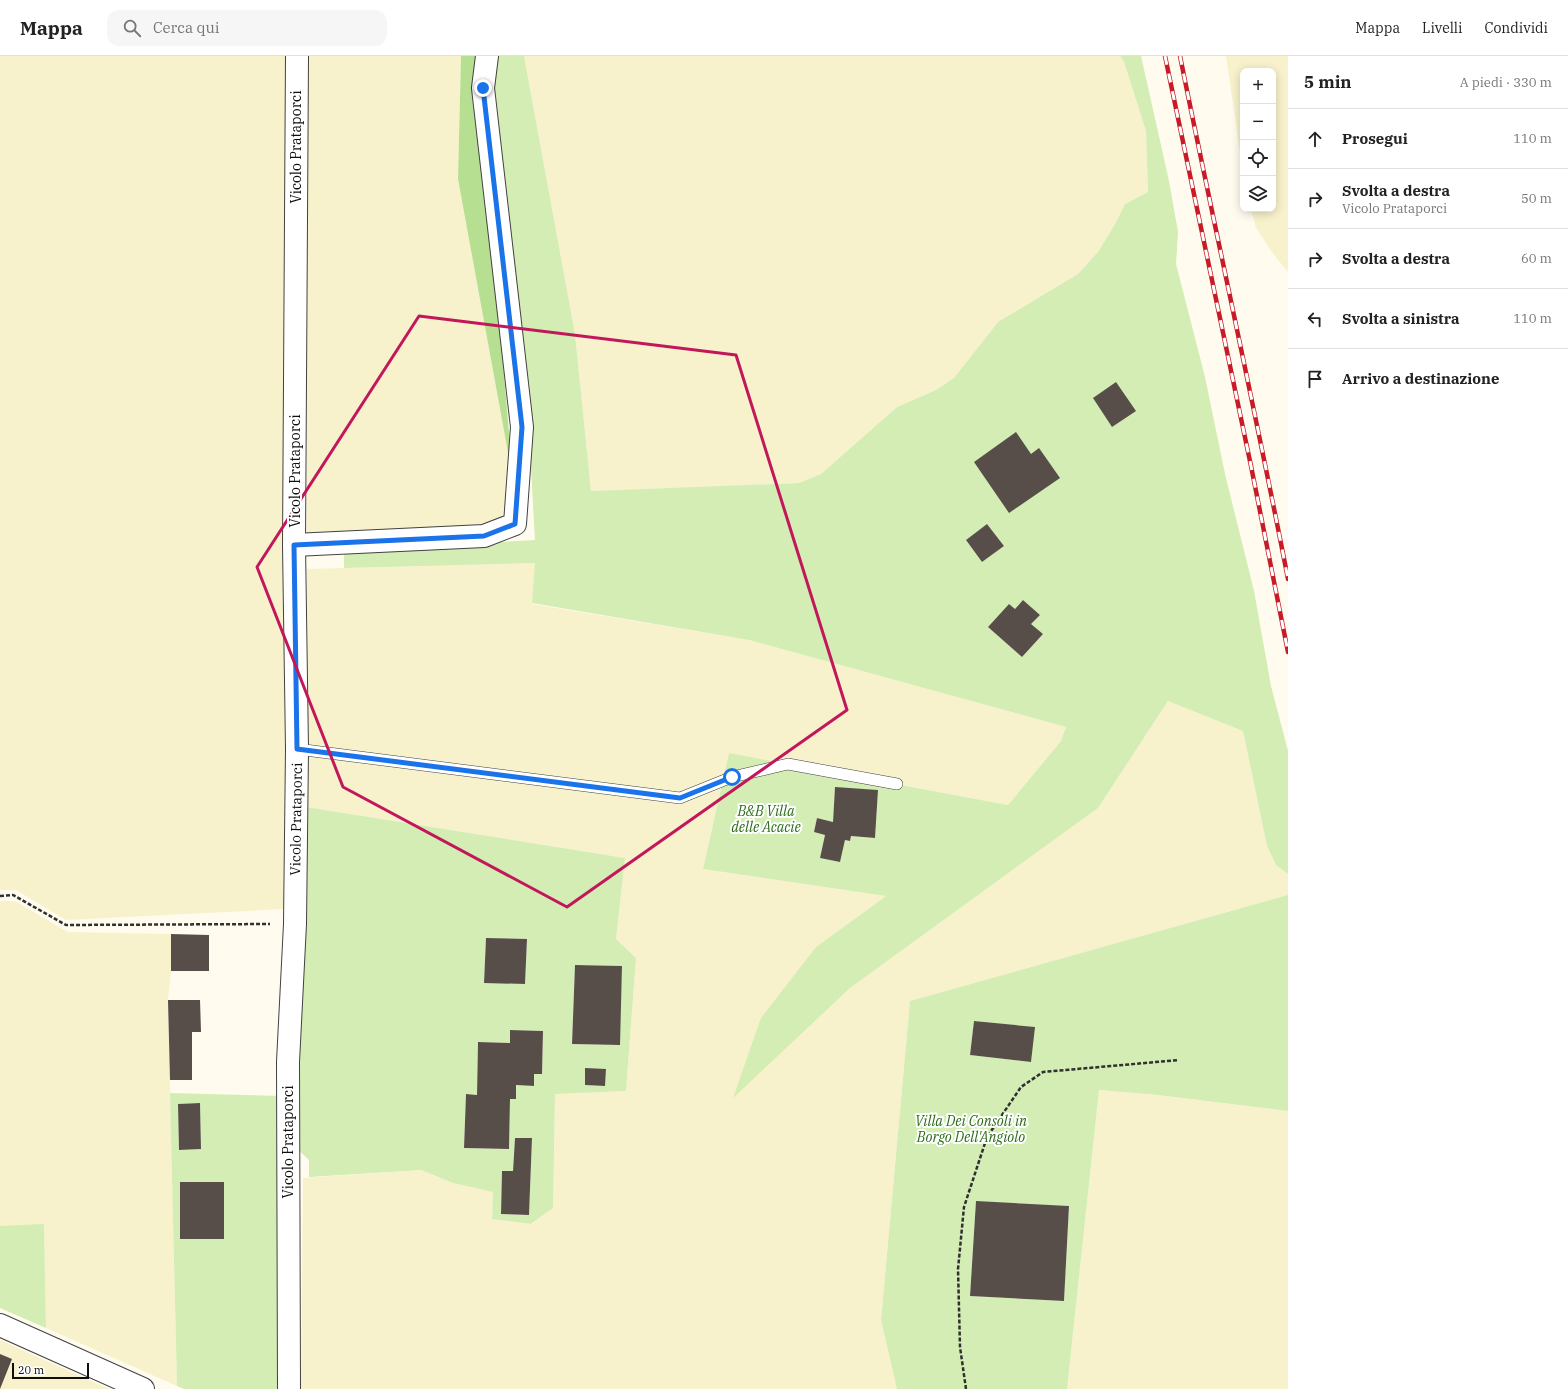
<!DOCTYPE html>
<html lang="it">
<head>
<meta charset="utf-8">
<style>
  body { margin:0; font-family:"IBM Plex Serif",serif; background:#f6f6f6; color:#222 }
  .controls { position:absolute; right:12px; top:12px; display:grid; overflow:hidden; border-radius:8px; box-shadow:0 2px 10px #0003 }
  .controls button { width:36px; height:36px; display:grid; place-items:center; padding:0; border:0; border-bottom:1px solid #e0e0e0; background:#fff; color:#222; font:20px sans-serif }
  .scale { position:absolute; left:12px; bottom:10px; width:77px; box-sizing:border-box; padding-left:4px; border:2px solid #0e0e0e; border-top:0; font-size:11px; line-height:14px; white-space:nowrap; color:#0e0e0e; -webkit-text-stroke:3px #fff; paint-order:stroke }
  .stop { position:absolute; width:12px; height:12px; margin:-9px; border:3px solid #1a73e8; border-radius:50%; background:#fff }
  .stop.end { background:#1a73e8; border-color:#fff; box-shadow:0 1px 4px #0008 }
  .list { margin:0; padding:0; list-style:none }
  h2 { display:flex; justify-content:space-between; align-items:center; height:52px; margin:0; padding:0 16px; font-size:17px }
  h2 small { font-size:13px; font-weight:400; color:#767676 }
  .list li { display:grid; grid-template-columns:26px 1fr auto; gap:12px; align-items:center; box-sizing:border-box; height:60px; padding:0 16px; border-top:1px solid #e0e0e0 }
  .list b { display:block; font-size:15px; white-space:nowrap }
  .list p { margin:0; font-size:13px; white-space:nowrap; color:#767676 }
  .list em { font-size:13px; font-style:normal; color:#767676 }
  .icon { flex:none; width:22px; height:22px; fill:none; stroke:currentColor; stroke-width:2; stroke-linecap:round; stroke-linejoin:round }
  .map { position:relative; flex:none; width:1288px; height:1333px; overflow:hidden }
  header { display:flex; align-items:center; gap:24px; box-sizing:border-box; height:56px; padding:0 20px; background:#fff; border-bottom:1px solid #e0e0e0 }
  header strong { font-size:19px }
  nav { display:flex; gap:22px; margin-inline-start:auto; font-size:14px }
  .search { width:280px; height:36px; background:#f6f6f6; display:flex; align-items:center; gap:10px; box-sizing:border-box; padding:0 14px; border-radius:12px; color:#767676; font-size:15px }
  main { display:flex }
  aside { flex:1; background:#fff }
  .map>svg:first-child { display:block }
  .farmland { fill:#f7f2cc }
  .green { fill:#d3edb4; fill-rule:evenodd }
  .forest { fill:#b7df92 }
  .building { fill:#574e49 }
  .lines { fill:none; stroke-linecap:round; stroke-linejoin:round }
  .service-casing { stroke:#414141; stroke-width:12 }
  .minor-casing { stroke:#414141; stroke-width:24 }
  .tertiary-casing { stroke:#414141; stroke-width:24 }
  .path { stroke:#303030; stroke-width:2.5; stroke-dasharray:4 2; stroke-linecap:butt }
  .service { stroke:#fff; stroke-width:11 }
  .minor { stroke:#fff; stroke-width:22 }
  .tertiary { stroke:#fff; stroke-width:22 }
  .rail-casing { stroke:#c91a28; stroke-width:4.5 }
  .rail { stroke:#fff; stroke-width:3; stroke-dasharray:9; stroke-linecap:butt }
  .route { stroke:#1a73e8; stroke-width:5 }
  .marked { fill:none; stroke:#c2185b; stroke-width:3; stroke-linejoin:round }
  .labels { text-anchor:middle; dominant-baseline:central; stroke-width:4; stroke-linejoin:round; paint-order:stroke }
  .street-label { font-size:14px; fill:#0e0e0e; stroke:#fff }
  .park-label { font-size:14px; font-style:italic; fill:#2c6b19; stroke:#fff }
</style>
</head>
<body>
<header>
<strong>Mappa</strong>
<div class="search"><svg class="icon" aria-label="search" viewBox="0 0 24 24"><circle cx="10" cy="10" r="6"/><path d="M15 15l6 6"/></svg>Cerca qui</div>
<nav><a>Mappa</a><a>Livelli</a><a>Condividi</a></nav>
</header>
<main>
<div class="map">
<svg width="1288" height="1333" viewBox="0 0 1288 1333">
  <rect width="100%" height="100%" fill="#fffbee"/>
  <path class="farmland" d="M0,0H290L284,853L66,864L16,834H0Z
    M306,0H461L458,123L513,424L510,449L503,459L493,467L481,471L307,477Z
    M524,0H1120L1124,6L1146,75L1148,136L1125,148L1115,168L1098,196L1078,218L998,266L954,322L936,334L897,351L821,418L799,427L591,435L575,278Z
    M1226,0H1288V216L1274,199L1256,172L1251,153H1273V15H1243V116Z
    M536,507L532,548L749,584L1066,671L1061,685L1008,749L729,697L703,813L886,840L816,891L733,1041L850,932L1098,752L1168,645L1243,675L1267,790L1276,809L1288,818V839L910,945L881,1264L897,1333H301L303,1122L421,1114L453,1127L493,1136L492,1163L532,1168L553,1152L555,1038L626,1035L636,902L616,883L625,802L306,751L307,513Z
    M0,845H15L68,876L171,878V915L168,944L177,1330L46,1272L44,1169L0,1170Z
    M1099,1034L1158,1039L1288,1055V1333H1067Z
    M0,1284L109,1333H0Z"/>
  <path class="green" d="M496,0H524L575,278L591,435L799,427L821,418L897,351L936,334L954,322L998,266L1078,218L1098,196L1115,168L1125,148L1148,136L1146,75L1124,6L1120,0H1141L1169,125L1178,176L1176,208L1205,321L1225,418L1254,535L1271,630L1288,695V818L1276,809L1267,790L1243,675L1168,645L1098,752L850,932L733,1042L761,962L816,891L886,840L703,813L729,697L1008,749L1061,685L1066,671L749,584L532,547L535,507L344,512V495L535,484L524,285L504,158L495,84L494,9ZM987,468L1004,490L982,506L966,484ZM1023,544L1040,559L1031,568L1043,578L1022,601L988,571L1009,548L1015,553ZM835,732L878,734L875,782L851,780L850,785L845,784L840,806L820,802L825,779L814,776L817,762L833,766Z
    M306,751L625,802L616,883L636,902L626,1035L555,1038L553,1152L531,1168L492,1163L493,1136L453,1127L421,1114L309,1121V1104L295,1091ZM486,882L527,883L525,928L484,926ZM575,909L622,910L619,989L572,988ZM510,974L543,975L542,1018H534L533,1030L516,1029V1043H510L509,1093L464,1092L466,1038L477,1039L478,986L510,987ZM585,1013H606L605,1030L585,1029ZM515,1082L532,1083L529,1159L501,1158L502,1115H513Z
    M1288,839V1055L1158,1039L1099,1034L1067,1333H897L881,1264L910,945ZM974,965L1034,971L1031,1006L970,999ZM976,1146L1069,1150L1064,1245L970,1240Z
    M170,1037L283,1040L280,1333H184L177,1330ZM200,1047L201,1093L179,1094L178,1048ZM180,1126H224L223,1183H180Z
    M44,1168L46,1272L0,1252V1170Z"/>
  <path class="forest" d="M461,0H482L478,32L483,129L498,248L513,424L458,123Z"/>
  <path class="building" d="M1116,326L1136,355L1112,371L1093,342Z
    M1016,376L1031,398L1039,392L1060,422L1009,457L974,406Z
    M987,468L1004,490L982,506L966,484Z
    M1023,544L1040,559L1031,568L1043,578L1022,601L988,571L1009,548L1015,553Z
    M835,731L878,734L875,782L851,780L850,785L845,784L840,806L820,802L825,779L814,776L817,762L833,766Z
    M171,878L209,879V915H171Z
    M486,882L527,883L525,928L484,927Z
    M575,909L622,910L620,989L572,988Z
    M168,944H200L201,976H192V1024H170Z
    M974,965L1035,971L1031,1006L970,999Z
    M510,974L543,975L542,1018H534V1030L516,1029V1043H510L509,1093L464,1092L466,1038L477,1039L478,986L510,987Z
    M585,1012L606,1013L605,1030L585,1029Z
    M200,1047L201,1093L179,1094L178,1048Z
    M515,1082H532L529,1159L501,1158L502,1115H513Z
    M180,1126H224V1183H180Z
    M976,1145L1069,1150L1064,1245L970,1240Z
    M0,1298L12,1303L0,1333Z"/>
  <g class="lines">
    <g class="service-casing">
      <path id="service" d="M297,693L680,742L732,721L788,708L897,728"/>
    </g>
    <g class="minor-casing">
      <path id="minor" d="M294,489L484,480L515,468L522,371L483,32L487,0
        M289,1333L288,1006L295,868L297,693L294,489L297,0"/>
    </g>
    <g class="tertiary-casing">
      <path id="tertiary" d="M0,1269L143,1333"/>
    </g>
    <path class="path" d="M0,840L13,839L66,869L270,868
      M966,1333L960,1291L958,1213L964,1151L987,1081L1021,1031L1043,1016L1179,1004"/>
    <use href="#service" class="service"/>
    <use href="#minor" class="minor"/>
    <use href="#tertiary" class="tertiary"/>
    <g class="rail-casing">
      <path id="rail" d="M1165,0L1251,410L1288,596
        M1180,0C1215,174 1254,348 1288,523"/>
    </g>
    <use href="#rail" class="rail"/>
  </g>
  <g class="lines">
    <path class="route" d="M483,32L522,371L515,468L484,480L294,489L297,693L680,742L732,721"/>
  </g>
  <path class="marked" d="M419,260L736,299L847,654L567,851L343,731L257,511Z"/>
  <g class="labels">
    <g class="street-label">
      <text transform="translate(296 91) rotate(-90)">Vicolo Prataporci</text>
      <text transform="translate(295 415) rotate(-90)">Vicolo Prataporci</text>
      <text transform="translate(296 763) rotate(-89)">Vicolo Prataporci</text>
      <text transform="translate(288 1086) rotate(-90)">Vicolo Prataporci</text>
    </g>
    <g class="park-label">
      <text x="766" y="755">B&amp;B Villa<tspan x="766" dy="16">delle Acacie</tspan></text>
      <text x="971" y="1065">Villa Dei Consoli in<tspan x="971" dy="16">Borgo Dell'Angiolo</tspan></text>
    </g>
  </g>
</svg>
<div class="controls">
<button>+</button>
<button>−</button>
<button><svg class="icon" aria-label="locate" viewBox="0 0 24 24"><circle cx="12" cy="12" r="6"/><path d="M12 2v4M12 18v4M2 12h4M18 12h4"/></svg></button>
<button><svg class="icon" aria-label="layers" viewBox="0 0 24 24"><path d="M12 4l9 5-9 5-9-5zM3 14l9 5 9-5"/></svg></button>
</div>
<div class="scale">20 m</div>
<div class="stop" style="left:732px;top:721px"></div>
<div class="stop end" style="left:483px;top:32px"></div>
</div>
<aside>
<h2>5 min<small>A piedi · 330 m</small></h2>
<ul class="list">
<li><svg class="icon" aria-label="ahead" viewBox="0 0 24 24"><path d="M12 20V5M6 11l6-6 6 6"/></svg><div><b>Prosegui</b></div><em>110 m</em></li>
<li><svg class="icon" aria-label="right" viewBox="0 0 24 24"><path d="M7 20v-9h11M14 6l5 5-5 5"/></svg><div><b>Svolta a destra</b><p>Vicolo Prataporci</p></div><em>50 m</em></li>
<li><svg class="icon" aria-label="right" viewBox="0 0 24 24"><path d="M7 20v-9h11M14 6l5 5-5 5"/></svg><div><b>Svolta a destra</b></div><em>60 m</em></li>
<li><svg class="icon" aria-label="left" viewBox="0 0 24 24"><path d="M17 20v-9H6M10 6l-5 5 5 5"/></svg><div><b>Svolta a sinistra</b></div><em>110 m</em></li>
<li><svg class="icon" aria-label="arrive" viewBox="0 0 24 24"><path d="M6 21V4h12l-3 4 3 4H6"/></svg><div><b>Arrivo a destinazione</b></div></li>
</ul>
</aside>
</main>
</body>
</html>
